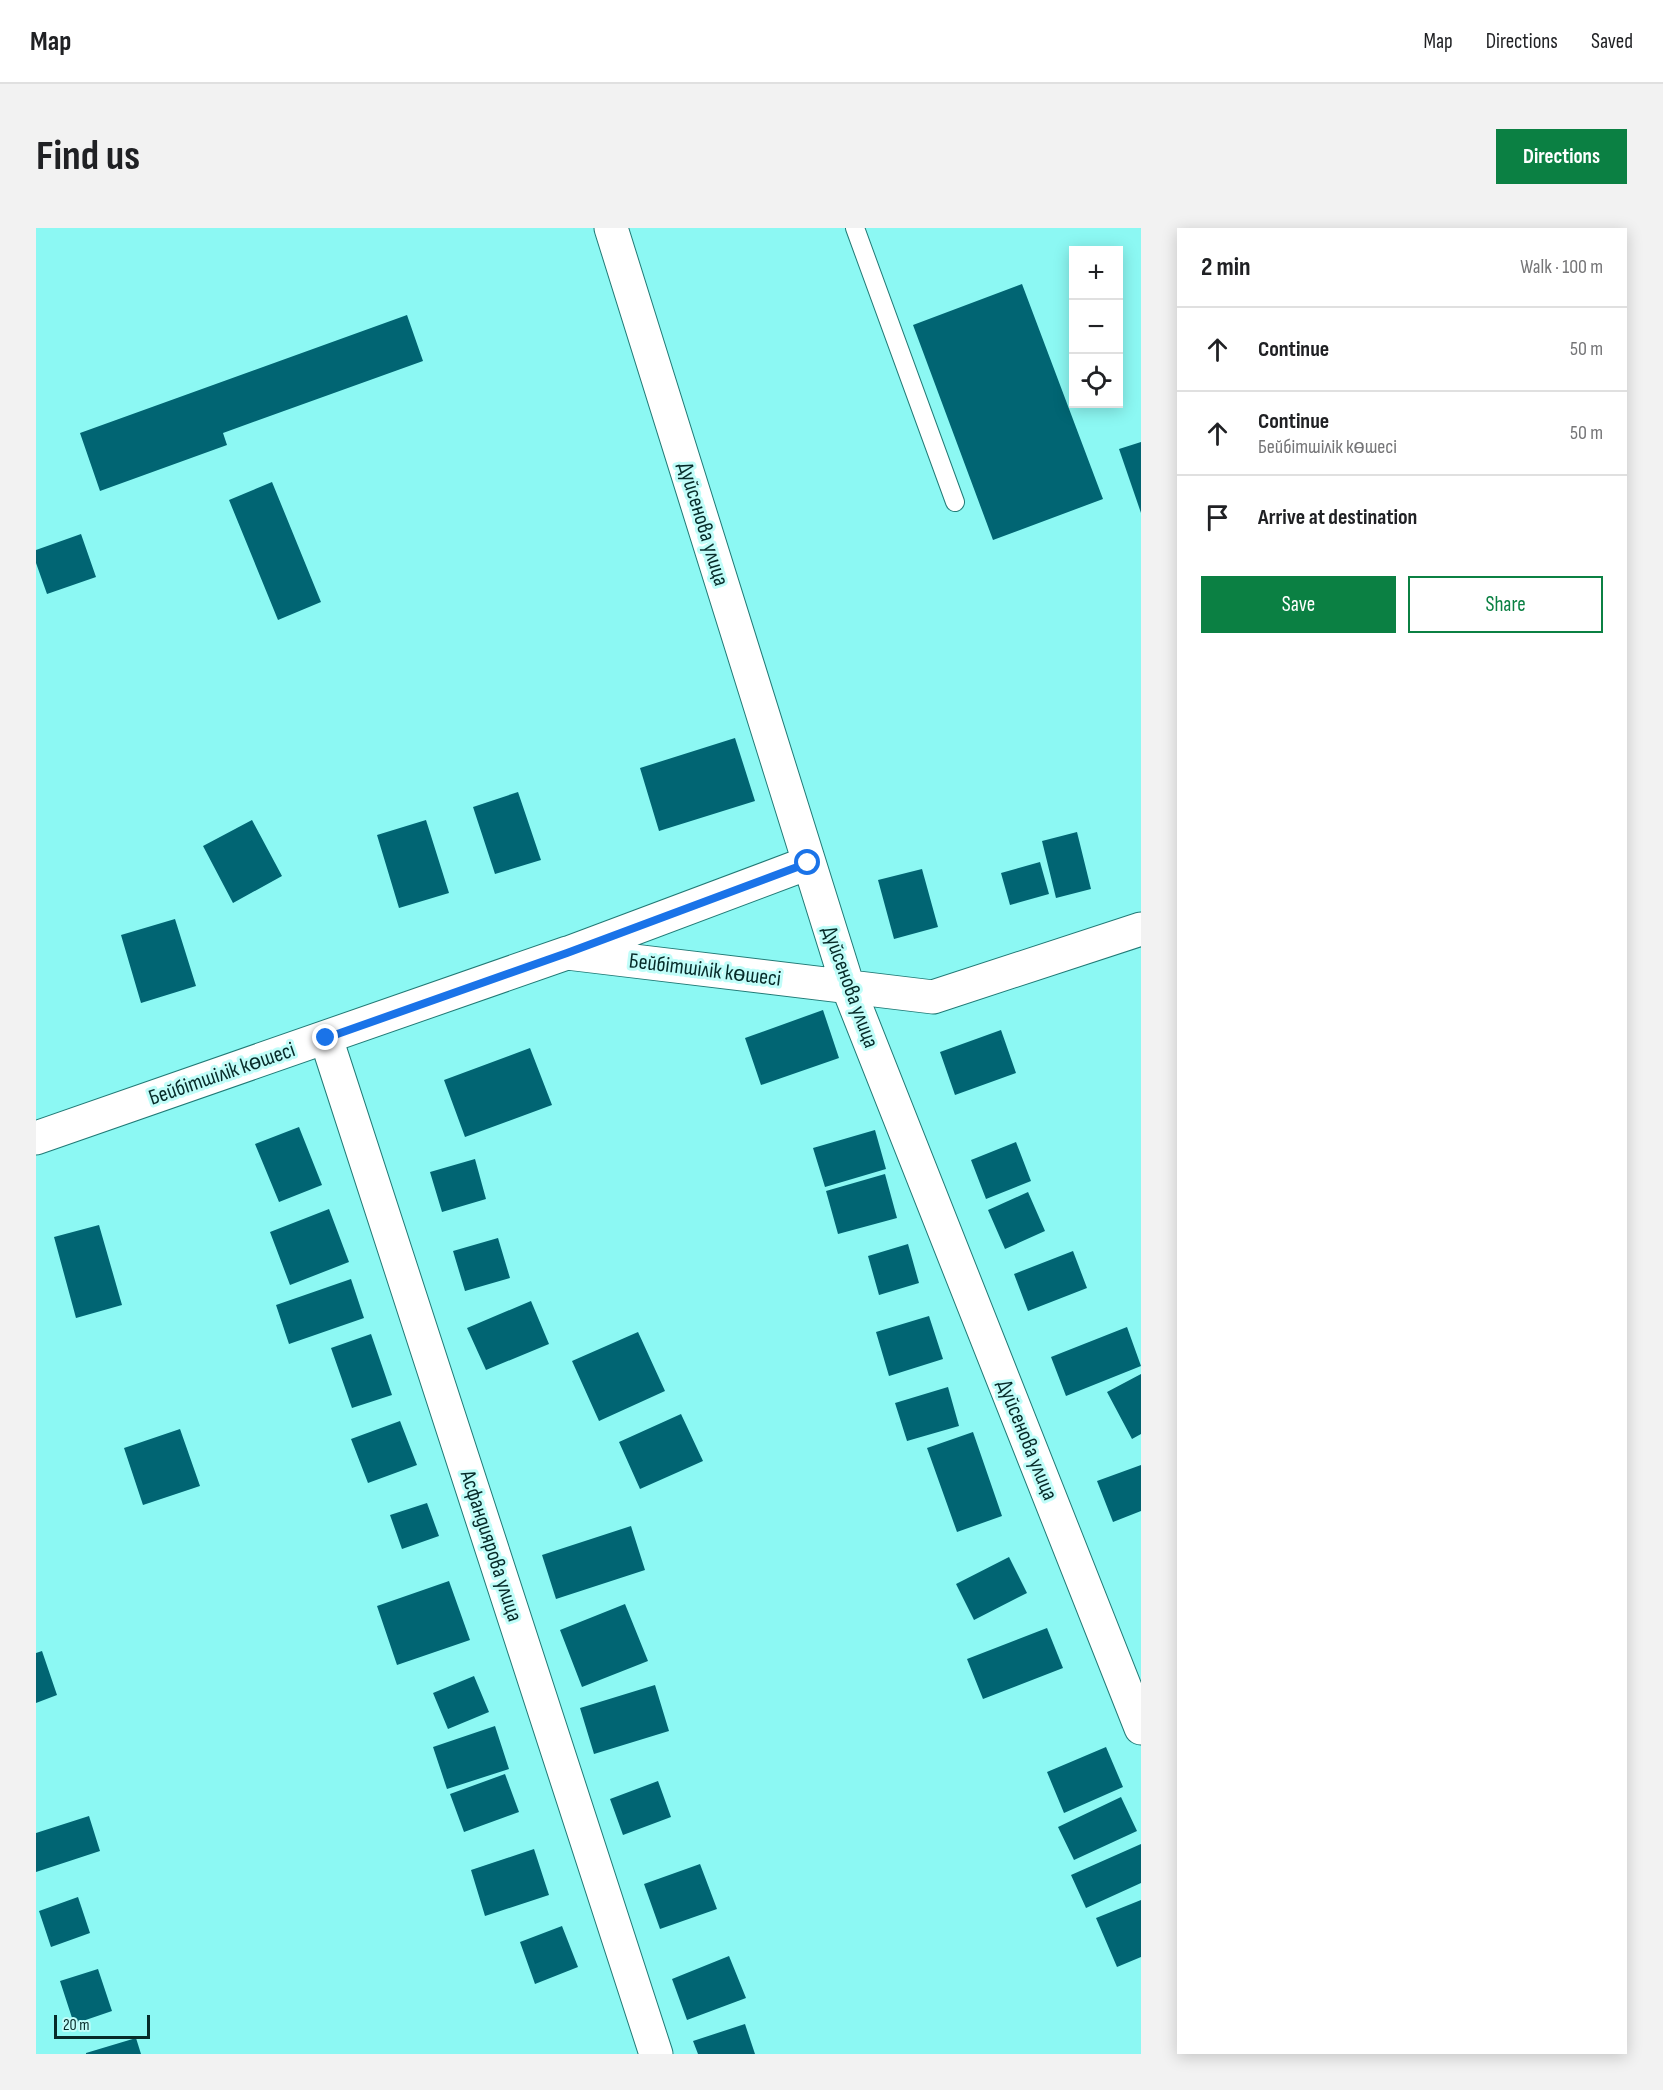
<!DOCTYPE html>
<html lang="en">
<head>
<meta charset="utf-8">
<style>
  body { margin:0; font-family:"Sofia Sans Condensed",sans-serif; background:#f2f2f2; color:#202124 }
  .controls { position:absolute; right:18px; top:18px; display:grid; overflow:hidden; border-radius:0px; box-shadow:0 3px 15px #0003 }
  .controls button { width:54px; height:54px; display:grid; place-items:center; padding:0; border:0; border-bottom:2px solid #e0e0e0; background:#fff; color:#202124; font:30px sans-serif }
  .scale { position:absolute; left:18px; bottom:15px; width:96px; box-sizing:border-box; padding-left:6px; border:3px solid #062b29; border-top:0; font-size:16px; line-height:21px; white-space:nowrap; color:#062b29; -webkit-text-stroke:4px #c1fdf9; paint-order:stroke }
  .stop { position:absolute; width:18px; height:18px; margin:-14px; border:4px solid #1a73e8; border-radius:50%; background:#fff }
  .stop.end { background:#1a73e8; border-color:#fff; box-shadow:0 2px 6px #0008 }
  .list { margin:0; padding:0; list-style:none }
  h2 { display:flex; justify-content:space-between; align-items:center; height:78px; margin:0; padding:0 24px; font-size:26px }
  h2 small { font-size:20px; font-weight:400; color:#757577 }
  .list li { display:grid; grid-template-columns:39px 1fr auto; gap:18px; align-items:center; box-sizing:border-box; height:84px; padding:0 24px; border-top:2px solid #e0e0e0 }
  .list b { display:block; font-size:22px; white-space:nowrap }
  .list p { margin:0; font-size:20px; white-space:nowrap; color:#757577 }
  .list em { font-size:20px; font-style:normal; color:#757577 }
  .actions { display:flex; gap:12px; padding:18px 24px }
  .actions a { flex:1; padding:14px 0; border:2px solid #0b8043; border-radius:0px; text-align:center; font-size:21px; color:#0b8043 }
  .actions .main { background:#0b8043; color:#fff }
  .icon { flex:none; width:33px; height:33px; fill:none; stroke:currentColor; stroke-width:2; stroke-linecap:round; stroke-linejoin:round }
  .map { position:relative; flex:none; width:1105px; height:1826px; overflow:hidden; border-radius:0px }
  header { display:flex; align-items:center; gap:36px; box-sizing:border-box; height:84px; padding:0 30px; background:#fff; border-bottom:2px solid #e0e0e0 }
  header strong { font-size:28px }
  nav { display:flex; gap:33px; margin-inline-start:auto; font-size:21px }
  .intro { display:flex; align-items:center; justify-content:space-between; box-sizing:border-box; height:144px; padding:0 36px }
  h1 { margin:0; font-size:42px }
  .button { padding:15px 27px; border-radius:0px; background:#0b8043; color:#fff; font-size:21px; font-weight:700 }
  main { display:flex; gap:36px; padding:0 36px }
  aside { flex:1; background:#fff; border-radius:0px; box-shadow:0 3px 15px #0003 }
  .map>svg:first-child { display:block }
  .building { fill:#016573 }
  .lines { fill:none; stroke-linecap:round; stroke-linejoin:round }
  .service-casing { stroke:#217a76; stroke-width:20 }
  .minor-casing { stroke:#217a76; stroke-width:35 }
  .tertiary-casing { stroke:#217a76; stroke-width:35 }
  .service { stroke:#fff; stroke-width:18 }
  .minor { stroke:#fff; stroke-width:33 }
  .tertiary { stroke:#fff; stroke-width:33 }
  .route { stroke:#1a73e8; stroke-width:8 }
  .labels { text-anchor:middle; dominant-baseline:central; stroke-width:6; stroke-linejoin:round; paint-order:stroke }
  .street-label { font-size:22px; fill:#062b29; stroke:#c1fdf9 }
</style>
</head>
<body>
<header>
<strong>Map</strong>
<nav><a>Map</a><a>Directions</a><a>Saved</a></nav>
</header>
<div class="intro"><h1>Find us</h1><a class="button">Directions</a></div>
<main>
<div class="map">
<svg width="1105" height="1826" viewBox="0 0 1105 1826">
  <rect width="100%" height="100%" fill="#8cf8f3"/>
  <path class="building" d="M986,56L1067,271L957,312L877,97Z
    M371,87L387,133L187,205L191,217L64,263L44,205Z
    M1105,214V285L1083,221Z
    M236,254L285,374L242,392L193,272Z
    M45,306L60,349L11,366L0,335V322Z
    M699,510L719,573L623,603L604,540Z
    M482,564L505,632L459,646L437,579Z
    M216,592L246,648L197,675L167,618Z
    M390,592L413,665L363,680L341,607Z
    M1041,604L1055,661L1020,670L1006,613Z
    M1004,634L1013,666L974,677L965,645Z
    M886,641L902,699L858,711L842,652Z
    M139,691L160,758L105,775L85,707Z
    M787,782L803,830L725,857L709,810Z
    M965,802L980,845L919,867L904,824Z
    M494,820L516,877L429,909L408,852Z
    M263,899L286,957L243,974L219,916Z
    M839,902L850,941L789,959L777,920Z
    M980,914L995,953L950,971L935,932Z
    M439,931L450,971L406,984L394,944Z
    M849,946L861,990L802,1006L790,963Z
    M992,964L1009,1003L969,1021L952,982Z
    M293,981L313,1034L254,1057L234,1004Z
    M63,997L86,1077L40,1090L18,1009Z
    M462,1010L474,1050L429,1063L417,1023Z
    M872,1016L883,1055L843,1067L832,1028Z
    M1037,1023L1051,1060L992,1083L978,1046Z
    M315,1051L328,1090L253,1116L240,1077Z
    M495,1073L513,1116L450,1142L431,1100Z
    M893,1088L907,1131L853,1148L840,1104Z
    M1091,1099L1105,1138L1030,1168L1015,1129Z
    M602,1104L629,1163L563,1193L536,1133Z
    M335,1106L356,1167L316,1180L295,1120Z
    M1105,1146V1206L1096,1211L1071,1164Z
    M912,1159L923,1198L871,1213L859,1175Z
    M645,1186L667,1233L604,1261L583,1214Z
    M364,1193L381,1237L332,1255L315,1211Z
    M144,1201L164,1258L107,1277L88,1220Z
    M937,1204L966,1288L921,1304L891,1220Z
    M1105,1237V1283L1077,1294L1061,1253Z
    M391,1275L403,1308L366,1321L354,1287Z
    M595,1298L609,1342L520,1371L506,1327Z
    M973,1329L991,1365L938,1392L920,1356Z
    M413,1353L434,1412L361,1437L341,1378Z
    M589,1376L612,1433L546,1459L524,1402Z
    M1011,1400L1027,1440L947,1471L931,1431Z
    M6,1423L21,1467L0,1475V1425Z
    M438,1448L453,1484L412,1501L397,1465Z
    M619,1457L633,1503L558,1526L544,1480Z
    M459,1498L473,1541L411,1561L397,1519Z
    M1070,1519L1087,1559L1028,1585L1011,1544Z
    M469,1546L483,1584L428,1604L414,1566Z
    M622,1553L635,1589L587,1607L574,1571Z
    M1085,1569L1101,1603L1038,1632L1022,1599Z
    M53,1588L64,1623L0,1644V1605Z
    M1105,1616V1655L1050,1680L1035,1647Z
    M498,1621L513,1667L449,1688L435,1642Z
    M664,1636L681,1681L624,1701L608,1656Z
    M42,1669L54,1705L15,1719L3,1683Z
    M1105,1672V1729L1081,1739L1060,1690Z
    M526,1698L542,1739L499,1756L484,1714Z
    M693,1728L710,1770L651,1792L636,1751Z
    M62,1741L76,1783L38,1796L24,1753Z
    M709,1796L719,1826H662L657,1813Z
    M100,1810L105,1826H50V1825Z"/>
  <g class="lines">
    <g class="service-casing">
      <path id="service" d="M819,0L919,274"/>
    </g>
    <g class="minor-casing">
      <path id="minor" d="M812,759L1105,1500
        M290,810L620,1826"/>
    </g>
    <g class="tertiary-casing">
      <path id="tertiary" d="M575,0L812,759
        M535,724L772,635
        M0,910L531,725L897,769L1105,701"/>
    </g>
    <use href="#service" class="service"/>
    <use href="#minor" class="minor"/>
    <use href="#tertiary" class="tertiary"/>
  </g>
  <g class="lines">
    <path class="route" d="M290,810L531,725L772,635"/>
  </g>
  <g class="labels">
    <g class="street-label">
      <text transform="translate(667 296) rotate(73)">Дуйсенова улица</text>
      <text transform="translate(669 742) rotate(7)">Бейбітшілік көшесі</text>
      <text transform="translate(814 759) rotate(70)">Дуйсенова улица</text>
      <text transform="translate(186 846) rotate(-19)">Бейбітшілік көшесі</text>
      <text transform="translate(991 1212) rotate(68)">Дуйсенова улица</text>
      <text transform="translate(455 1318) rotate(72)">Асфандиярова улица</text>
    </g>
  </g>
</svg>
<div class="controls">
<button>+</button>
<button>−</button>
<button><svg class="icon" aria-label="locate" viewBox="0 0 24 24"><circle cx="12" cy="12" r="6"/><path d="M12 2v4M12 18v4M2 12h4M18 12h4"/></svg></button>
</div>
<div class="scale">20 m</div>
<div class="stop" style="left:772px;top:635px"></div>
<div class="stop end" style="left:290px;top:810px"></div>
</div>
<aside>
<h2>2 min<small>Walk · 100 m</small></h2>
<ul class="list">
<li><svg class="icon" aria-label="ahead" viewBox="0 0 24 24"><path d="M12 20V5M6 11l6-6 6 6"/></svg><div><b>Continue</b></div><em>50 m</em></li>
<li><svg class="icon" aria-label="ahead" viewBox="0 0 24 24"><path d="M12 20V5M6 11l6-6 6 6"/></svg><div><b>Continue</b><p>Бейбітшілік көшесі</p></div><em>50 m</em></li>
<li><svg class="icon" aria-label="arrive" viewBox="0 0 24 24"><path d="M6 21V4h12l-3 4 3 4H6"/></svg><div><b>Arrive at destination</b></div></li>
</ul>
<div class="actions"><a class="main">Save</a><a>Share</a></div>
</aside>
</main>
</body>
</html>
